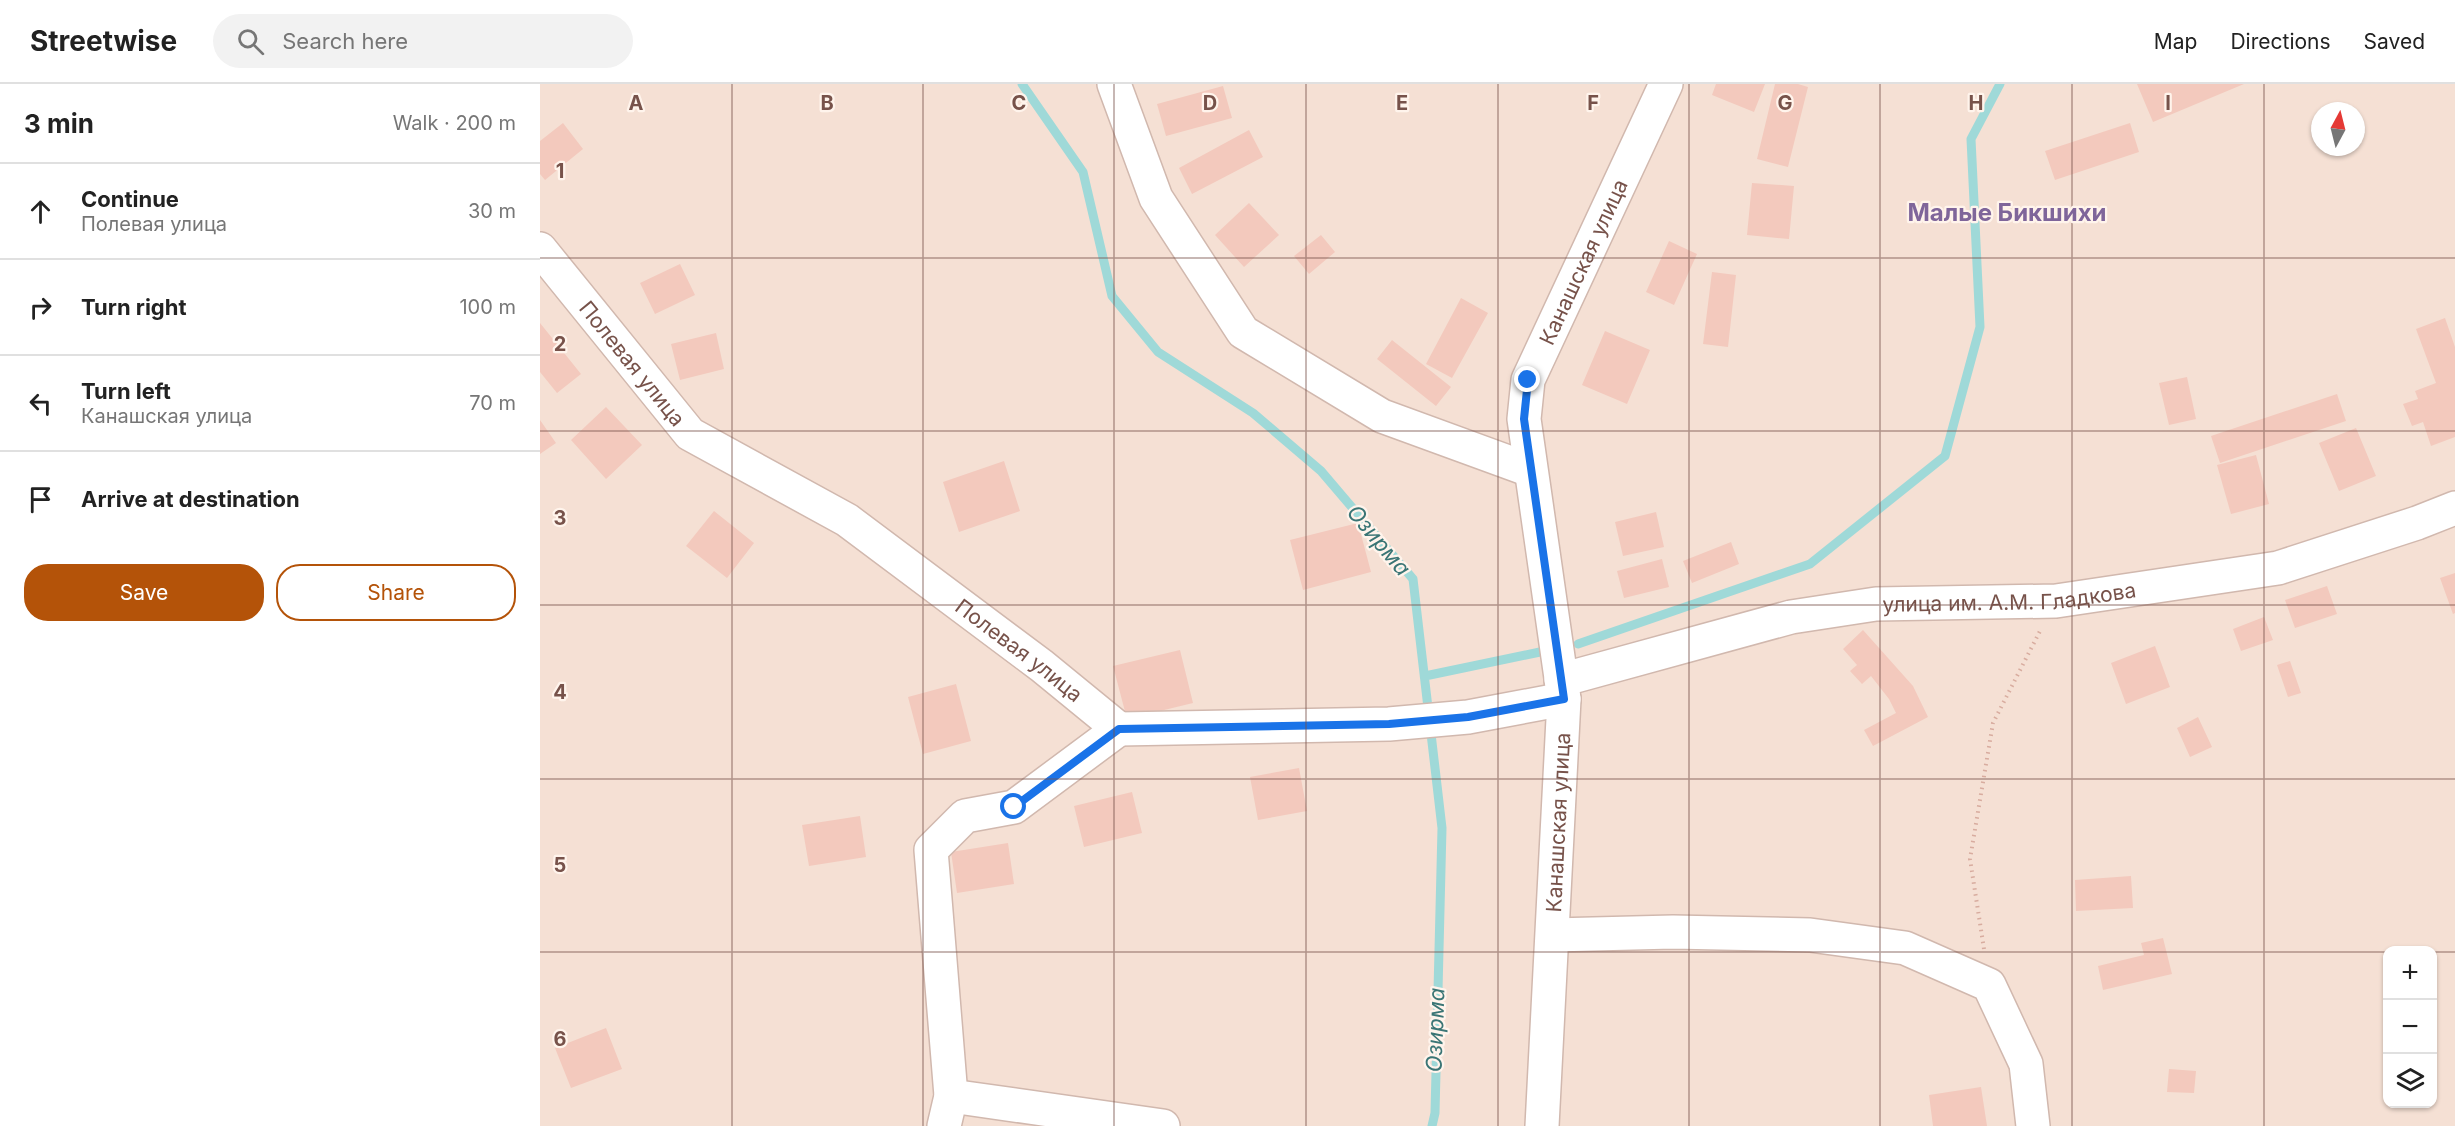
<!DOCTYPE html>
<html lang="en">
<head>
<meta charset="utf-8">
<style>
  body { margin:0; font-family:Inter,sans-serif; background:#f2f2f2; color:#222 }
  .controls { position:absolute; right:18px; bottom:18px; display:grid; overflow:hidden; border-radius:12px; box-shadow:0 2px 4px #0004 }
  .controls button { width:54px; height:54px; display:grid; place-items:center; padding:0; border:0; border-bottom:2px solid #e0e0e0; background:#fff; color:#222; font:30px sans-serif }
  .compass { position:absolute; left:1771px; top:18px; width:54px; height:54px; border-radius:50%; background:#fff; box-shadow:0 2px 4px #0004; rotate:7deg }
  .stop { position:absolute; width:18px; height:18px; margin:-14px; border:4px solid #1a73e8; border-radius:50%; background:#fff }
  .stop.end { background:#1a73e8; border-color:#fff; box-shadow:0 2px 6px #0008 }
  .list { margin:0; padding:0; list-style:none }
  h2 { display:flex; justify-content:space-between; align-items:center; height:78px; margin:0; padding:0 24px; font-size:26px }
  h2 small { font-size:20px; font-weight:400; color:#767676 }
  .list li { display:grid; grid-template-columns:39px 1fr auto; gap:18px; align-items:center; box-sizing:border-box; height:96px; padding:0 24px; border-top:2px solid #e0e0e0 }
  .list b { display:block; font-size:22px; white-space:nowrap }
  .list p { margin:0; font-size:20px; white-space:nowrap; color:#767676 }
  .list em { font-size:20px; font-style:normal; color:#767676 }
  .actions { display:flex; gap:12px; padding:18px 24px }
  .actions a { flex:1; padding:14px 0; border:2px solid #b45309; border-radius:24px; text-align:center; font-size:21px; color:#b45309 }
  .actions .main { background:#b45309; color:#fff }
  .icon { flex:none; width:33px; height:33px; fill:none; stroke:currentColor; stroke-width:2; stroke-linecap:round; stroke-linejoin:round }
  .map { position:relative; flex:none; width:1915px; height:1042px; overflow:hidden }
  header { display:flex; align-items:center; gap:36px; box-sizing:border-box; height:84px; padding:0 30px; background:#fff; border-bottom:2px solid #e0e0e0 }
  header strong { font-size:28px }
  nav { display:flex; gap:33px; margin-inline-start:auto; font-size:21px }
  .search { width:420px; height:54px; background:#f2f2f2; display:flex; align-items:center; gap:15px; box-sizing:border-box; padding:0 21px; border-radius:33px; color:#767676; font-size:22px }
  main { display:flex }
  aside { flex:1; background:#fff }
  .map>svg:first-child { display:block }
  .residential { fill:#f5e0d4; fill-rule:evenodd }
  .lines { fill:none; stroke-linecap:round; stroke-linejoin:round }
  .stream { stroke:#9fd9d8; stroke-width:9 }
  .building { fill:#f3c9bd }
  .minor-casing { stroke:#d1b8ae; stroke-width:36 }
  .path { stroke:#d8ac9f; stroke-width:4; stroke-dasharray:1.5 4.5; stroke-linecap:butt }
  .minor { stroke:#fff; stroke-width:33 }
  .route { stroke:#1a73e8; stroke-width:8 }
  .grid { fill:none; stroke:#77524a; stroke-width:1.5; stroke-opacity:0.55 }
  .labels { text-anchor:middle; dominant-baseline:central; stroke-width:4.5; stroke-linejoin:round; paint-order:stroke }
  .street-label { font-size:21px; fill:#77524a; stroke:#fff4ec }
  .water-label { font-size:22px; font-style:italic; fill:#3a7575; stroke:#fff4ec }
  .quarter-label { font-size:24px; font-weight:bold; fill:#7f659a; stroke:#fff4ec }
  .grid-label { font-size:20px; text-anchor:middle; font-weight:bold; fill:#77524a; stroke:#fff4ec; stroke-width:4.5; stroke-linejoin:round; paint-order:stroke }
</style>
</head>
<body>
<header>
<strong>Streetwise</strong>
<div class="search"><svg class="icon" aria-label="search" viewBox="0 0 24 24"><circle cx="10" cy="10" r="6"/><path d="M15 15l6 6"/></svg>Search here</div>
<nav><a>Map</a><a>Directions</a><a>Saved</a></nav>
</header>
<main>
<aside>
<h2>3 min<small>Walk · 200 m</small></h2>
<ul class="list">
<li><svg class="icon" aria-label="ahead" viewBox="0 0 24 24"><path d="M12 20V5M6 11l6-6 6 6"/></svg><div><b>Continue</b><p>Полевая улица</p></div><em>30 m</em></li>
<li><svg class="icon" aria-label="right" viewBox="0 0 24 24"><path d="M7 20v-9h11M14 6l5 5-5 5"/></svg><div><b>Turn right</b></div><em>100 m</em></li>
<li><svg class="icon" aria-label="left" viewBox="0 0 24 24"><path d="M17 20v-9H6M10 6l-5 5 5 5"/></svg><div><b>Turn left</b><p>Канашская улица</p></div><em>70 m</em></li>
<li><svg class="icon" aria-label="arrive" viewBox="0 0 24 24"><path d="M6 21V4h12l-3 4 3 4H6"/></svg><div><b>Arrive at destination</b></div></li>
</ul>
<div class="actions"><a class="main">Save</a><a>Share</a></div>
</aside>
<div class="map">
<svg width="1915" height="1042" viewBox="0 0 1915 1042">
  <rect width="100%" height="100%" fill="#fdf0e6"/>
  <path class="residential" d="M0,0H1915V1042H0ZM1780,27H1816V63H1780ZM1848,866H1892V1020H1848Z"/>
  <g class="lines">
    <path class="stream" d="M482,0L543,88L572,212L618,268L713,329L781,387L873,495L902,744L895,1029L892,1042
      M1038,560L1270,480L1405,372L1440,243L1431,55L1460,0
      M885,592L1000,568"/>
  </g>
  <path class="building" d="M1176,0H1225L1214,28L1172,11Z
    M1235,0H1258L1268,3L1248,83L1217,75Z
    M1597,0H1704L1613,38Z
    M683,2L692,34L626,52L617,20Z
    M23,39L43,65L5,96L0,90V57Z
    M1590,39L1599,68L1515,96L1505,67Z
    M709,46L723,73L652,110L639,84Z
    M1212,99L1254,102L1249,155L1207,151Z
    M709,119L739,151L704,183L675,151Z
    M781,151L795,168L769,190L754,172Z
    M1129,157L1157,170L1134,221L1106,208Z
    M140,180L155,211L115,230L100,199Z
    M1172,188L1196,191L1188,263L1163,260Z
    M921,214L948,229L912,294L886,280Z
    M1905,234L1915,263V353L1891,362L1883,338L1872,342L1863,320L1878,315L1875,307L1896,299L1876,245Z
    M0,239L41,290L17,309L0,288Z
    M1065,247L1110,266L1087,320L1042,301Z
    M176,249L184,285L140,296L131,260Z
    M852,256L911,303L896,322L837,275Z
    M1647,293L1656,335L1629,341L1619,299Z
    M1797,310L1806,337L1680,379L1671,352Z
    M66,323L102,361L66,395L31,356Z
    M0,336L16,359L0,370Z
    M1816,344L1836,392L1799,407L1779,359Z
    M1716,371L1729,420L1691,430L1677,381Z
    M464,377L480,427L419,448L403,398Z
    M174,427L214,459L187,494L146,462Z
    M1116,428L1124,463L1083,472L1075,438Z
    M818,439L831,488L763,506L750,456Z
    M1191,458L1199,480L1152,499L1143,477Z
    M1122,475L1129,503L1084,514L1077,487Z
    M1915,489V529L1913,530L1900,494Z
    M1787,502L1797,530L1755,544L1745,516Z
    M1724,533L1733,556L1701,567L1693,545Z
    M1323,546L1373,602L1388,633L1333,662L1324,646L1356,629L1349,615L1331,592L1322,600L1310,587L1317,581L1303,565Z
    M1615,562L1630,603L1586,620L1571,579Z
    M640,566L653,619L587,635L573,582Z
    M1750,577L1761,609L1748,613L1737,581Z
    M416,600L431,657L383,670L368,613Z
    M1658,633L1672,663L1650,673L1637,644Z
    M759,684L767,727L718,736L710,693Z
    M592,708L602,749L544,763L534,722Z
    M320,732L326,773L269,782L262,741Z
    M468,759L474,800L417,809L411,768Z
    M1591,792L1593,824L1536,827L1535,796Z
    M1623,854L1632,890L1563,906L1558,882L1604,871L1601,859Z
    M66,944L82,985L31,1004L15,964Z
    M1629,985L1656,987L1654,1009L1627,1008Z
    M1441,1003L1447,1042H1393L1389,1011Z"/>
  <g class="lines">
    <g class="minor-casing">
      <g id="minor">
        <path d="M574,0L616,114L703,248L842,332L990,386"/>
        <path id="s1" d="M0,165L150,350L307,436L502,582L579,645L474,723L425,732L391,766L411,1012L404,1042"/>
        <path id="s2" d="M1021,596L1251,533L1336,520L1516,517L1738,484L1877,439L1915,424"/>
        <path d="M579,645L849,640L928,633L1024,615"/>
        <path d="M1013,851L1133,848L1270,851L1365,864L1449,901L1486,980L1493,1042"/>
        <path d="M411,1012L623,1042"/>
        <path id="s3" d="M1002,1042L1024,615L984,335L988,296L1126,0"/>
      </g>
    </g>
    <path class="path" d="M1444,865L1430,775L1453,639L1500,547"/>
    <use href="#minor" class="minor"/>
  </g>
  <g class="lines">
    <path class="route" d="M474,723L579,645L849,640L928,633L1024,615L984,335L988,296"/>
  </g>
  <path class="grid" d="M192,0V1042M383,0V1042M574,0V1042M766,0V1042M958,0V1042M1149,0V1042M1340,0V1042M1532,0V1042M1724,0V1042M0,174H1915M0,347H1915M0,521H1915M0,695H1915M0,868H1848M1892,868H1915"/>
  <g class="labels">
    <g class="street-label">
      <text stroke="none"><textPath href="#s3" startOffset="880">Канашская улица</textPath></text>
      <text stroke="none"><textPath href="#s1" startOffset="147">Полевая улица</textPath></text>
      <text stroke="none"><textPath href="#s2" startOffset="458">улица им. А.М. Гладкова</textPath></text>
      <text stroke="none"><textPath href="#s1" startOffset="633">Полевая улица</textPath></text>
      <text stroke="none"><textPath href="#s3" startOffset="304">Канашская улица</textPath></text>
    </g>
    <g class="water-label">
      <text transform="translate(839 456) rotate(50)">Озирма</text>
      <text transform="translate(895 946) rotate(-88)">Озирма</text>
    </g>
    <g class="quarter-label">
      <text x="1467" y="128">Малые Бикшихи</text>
    </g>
  </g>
  <g class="grid-label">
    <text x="96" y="26">A</text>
    <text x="287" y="26">B</text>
    <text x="479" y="26">C</text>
    <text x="670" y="26">D</text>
    <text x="862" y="26">E</text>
    <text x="1053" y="26">F</text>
    <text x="1245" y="26">G</text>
    <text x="1436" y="26">H</text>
    <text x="1628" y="26">I</text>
    <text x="20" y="94">1</text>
    <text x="20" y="267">2</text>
    <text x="20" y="441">3</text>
    <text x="20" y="615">4</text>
    <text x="20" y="788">5</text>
    <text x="20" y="962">6</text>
  </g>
</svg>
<div class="controls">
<button>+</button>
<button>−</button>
<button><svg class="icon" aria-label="layers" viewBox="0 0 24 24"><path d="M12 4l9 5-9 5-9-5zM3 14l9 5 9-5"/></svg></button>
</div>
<svg class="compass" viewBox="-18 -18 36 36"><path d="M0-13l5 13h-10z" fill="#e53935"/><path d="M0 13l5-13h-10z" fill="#767676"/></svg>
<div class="stop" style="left:474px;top:723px"></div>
<div class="stop end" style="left:988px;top:296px"></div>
</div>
</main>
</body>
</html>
